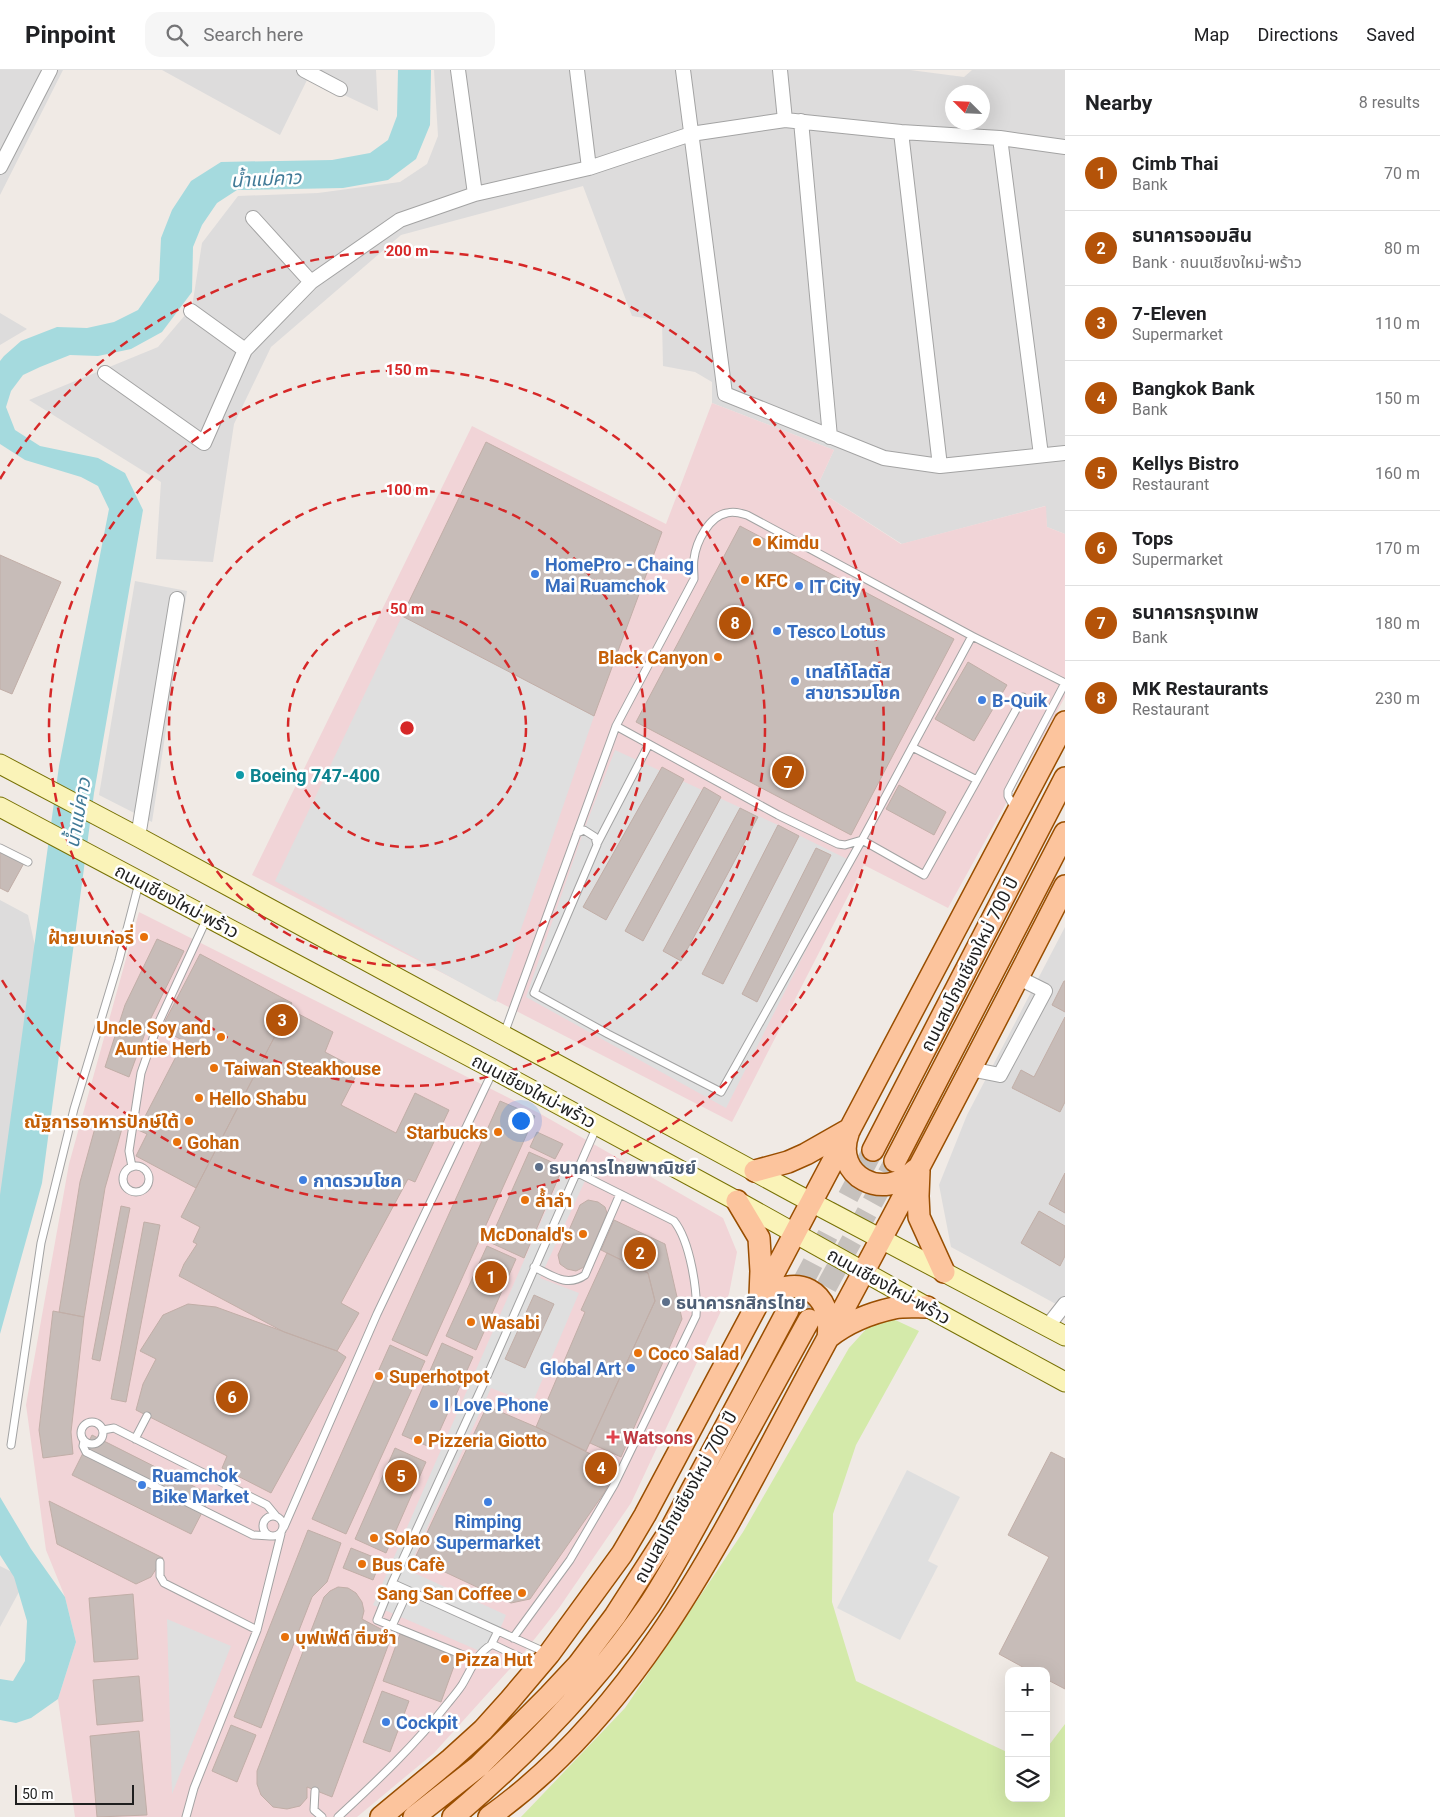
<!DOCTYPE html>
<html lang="en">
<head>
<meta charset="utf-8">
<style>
  body { margin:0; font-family:Roboto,"Noto Sans Thai",sans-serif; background:#f6f6f6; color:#202124 }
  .controls { position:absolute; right:15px; bottom:15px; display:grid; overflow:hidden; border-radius:10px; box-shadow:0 5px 20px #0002 }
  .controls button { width:45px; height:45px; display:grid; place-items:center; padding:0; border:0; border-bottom:1px solid #e0e0e0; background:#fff; color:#202124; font:25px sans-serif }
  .compass { position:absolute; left:945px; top:15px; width:45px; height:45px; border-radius:50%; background:#fff; box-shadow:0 5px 20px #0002; rotate:294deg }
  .scale { position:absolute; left:15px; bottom:12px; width:119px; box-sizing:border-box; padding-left:5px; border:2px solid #1f1f1f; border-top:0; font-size:14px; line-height:18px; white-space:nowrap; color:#1f1f1f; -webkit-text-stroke:4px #fff; paint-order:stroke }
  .you { position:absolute; left:520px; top:1050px; width:18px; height:18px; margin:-12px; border:4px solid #fff; border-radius:50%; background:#1a73e8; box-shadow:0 0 0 8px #1a73e833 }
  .badge { display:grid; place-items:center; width:32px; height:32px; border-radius:50%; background:#b45309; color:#fff; font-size:16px; font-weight:700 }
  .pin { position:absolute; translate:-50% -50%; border:2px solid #fff; box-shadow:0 1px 5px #0006 }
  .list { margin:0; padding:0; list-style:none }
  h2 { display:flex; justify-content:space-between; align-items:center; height:65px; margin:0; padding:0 20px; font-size:21px }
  h2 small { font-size:16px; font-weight:400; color:#757577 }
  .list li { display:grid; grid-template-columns:32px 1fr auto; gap:15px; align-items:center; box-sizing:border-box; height:75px; padding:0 20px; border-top:1px solid #e0e0e0 }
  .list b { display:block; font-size:19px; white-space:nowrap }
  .list p { margin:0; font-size:16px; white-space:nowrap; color:#757577 }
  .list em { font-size:16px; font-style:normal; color:#757577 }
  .icon { flex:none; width:28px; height:28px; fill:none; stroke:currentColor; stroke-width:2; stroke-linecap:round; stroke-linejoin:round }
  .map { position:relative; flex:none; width:1065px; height:1747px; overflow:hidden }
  header { display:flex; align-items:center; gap:30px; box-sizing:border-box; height:70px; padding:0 25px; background:#fff; border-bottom:1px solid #e0e0e0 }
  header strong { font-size:24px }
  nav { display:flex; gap:28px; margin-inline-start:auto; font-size:18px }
  .search { width:350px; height:45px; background:#f6f6f6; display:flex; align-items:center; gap:12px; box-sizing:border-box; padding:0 18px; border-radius:15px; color:#757577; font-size:19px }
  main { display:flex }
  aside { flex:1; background:#fff }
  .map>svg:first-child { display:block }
  .residential { fill:#dddcdc; fill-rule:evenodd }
  .commercial { fill:#f1d4d7 }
  .grass { fill:#d4eaaa }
  .parking { fill:#dfdfdf }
  .water { fill:#a5dade }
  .building { fill:#c7bcb8; stroke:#c1aea7 }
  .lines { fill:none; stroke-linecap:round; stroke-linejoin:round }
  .primary-tunnel { stroke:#c6c1bd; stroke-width:21; stroke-dasharray:21 11; stroke-linecap:butt }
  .lane-casing { stroke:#a3a3a3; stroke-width:9 }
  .street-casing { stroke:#a3a3a3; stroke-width:16 }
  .secondary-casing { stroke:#777104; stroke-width:21 }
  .primary-casing { stroke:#994e00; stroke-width:24 }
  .lane { stroke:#fff; stroke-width:7 }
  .street { stroke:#fff; stroke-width:14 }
  .secondary { stroke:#faf3b8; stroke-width:19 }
  .primary { stroke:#fcc49d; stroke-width:21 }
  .ring { fill:none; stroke:#d62828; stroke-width:2.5; stroke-dasharray:9 6 }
  .food-dot { fill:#e8710a; stroke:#fff; stroke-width:2 }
  .shop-dot { fill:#3f7fe0; stroke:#fff; stroke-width:2 }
  .culture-dot { fill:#0f9aa8; stroke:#fff; stroke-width:2 }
  .service-dot { fill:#5c6f8a; stroke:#fff; stroke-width:2 }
  .health-dot { fill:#e0444e; stroke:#fff; stroke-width:2 }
  .labels { text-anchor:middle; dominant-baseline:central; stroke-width:5; stroke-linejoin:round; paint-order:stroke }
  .food-label { font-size:18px; font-weight:bold; fill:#c56008; stroke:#fff; text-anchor:start }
  .shop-label { font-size:18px; font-weight:bold; fill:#366cbe; stroke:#fff; text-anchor:start }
  .culture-label { font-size:18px; font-weight:bold; fill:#0d838f; stroke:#fff; text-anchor:start }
  .street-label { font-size:18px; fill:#1f1f1f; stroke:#fff }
  .service-label { font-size:18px; font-weight:bold; fill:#4e5e75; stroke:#fff; text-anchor:start }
  .health-label { font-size:18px; font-weight:bold; fill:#be3a42; stroke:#fff; text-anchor:start }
  .water-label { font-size:19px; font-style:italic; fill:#417a97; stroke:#fff }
  .centre { fill:#d62828; stroke:#fff; stroke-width:2.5 }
  .ring-label { font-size:15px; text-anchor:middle; font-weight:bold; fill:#d62828; stroke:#fff; stroke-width:5; stroke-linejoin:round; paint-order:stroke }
</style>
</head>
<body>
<header>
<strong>Pinpoint</strong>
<div class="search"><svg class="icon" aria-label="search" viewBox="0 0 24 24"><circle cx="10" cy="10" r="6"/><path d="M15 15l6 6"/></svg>Search here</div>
<nav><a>Map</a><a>Directions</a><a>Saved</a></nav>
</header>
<main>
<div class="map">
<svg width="1065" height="1747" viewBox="0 0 1065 1747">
  <rect width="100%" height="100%" fill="#f0eae5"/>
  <path class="residential" d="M0,0H63L0,125Z
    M162,0H376L378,41L308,8L280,65Z
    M434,0H910L964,7L972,0H1065V464L1047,457L1045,436L902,474L816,419L834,380L712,333V312L695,302L663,296L662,251L632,246L583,116L401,165L271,277L234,354L213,492L156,489L161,412L29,330L158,277L192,237L202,173L238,126L318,123L400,112L427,94L438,66ZM952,22H982V52H952Z
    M0,243L27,259L0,275Z
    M135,511L187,521L152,752L99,725Z
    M0,830L28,845L45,920L0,1144Z
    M1065,857V1239L951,1177L939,1115L967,1045Z
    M0,1496L26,1509L0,1557Z"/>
  <path class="commercial" d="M712,333L834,380L816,419L901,474L1046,436L1047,457L1065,464V627L948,838L864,795L732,1052L252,805L472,356L666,454Z
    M139,842L539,1043L723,1148L737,1182L729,1224L631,1433L559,1538L518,1590L434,1683L357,1747H75L58,1629L76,1572L65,1527L46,1480L26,1335L69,1094Z"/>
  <path class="grass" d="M891,1248L919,1261L856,1375L833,1444L832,1532L856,1611L1009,1683V1728H1046V1679L1065,1654V1747H521L625,1638L743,1462L849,1278L869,1256Z"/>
  <path class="parking" d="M402,546L594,646L496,932L275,811Z
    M615,680L778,755L851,791L726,1038L526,927L584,760Z
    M568,1090L590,1100L540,1208L579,1223L532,1334L491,1318L408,1500L506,1545L489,1585L373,1535Z
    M907,1400L960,1427L928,1491L938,1496L900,1570L837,1538Z
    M167,1549L231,1576L172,1724Z"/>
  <path class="water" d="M398,0H431L430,55L416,89L388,110L343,118L237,120L217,133L202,155L193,177L192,222L162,262L131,279L98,286L70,285L40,297L23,305L11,321L6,337L15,360L40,376L98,388L125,403L143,440L94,723L42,1113L0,1264V1125L59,696L109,439L98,416L81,407L25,390L0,374V291L4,286L21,271L57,257L87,258L114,252L138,240L159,210L161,168L172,140L191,111L221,92L332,90L370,83L388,70L397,46Z
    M0,1427L31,1479L65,1527L76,1572L58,1629L31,1648L16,1653L0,1650V1609L13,1611L25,1591L27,1551L14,1507L0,1485Z"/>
  <path class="building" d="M486,372L662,462L594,646L402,546Z
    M740,456L954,569L851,765L636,652Z
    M0,485L61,512L12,624L0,619Z
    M968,592L1007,615L974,671L935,649Z
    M662,697L684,709L606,850L583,837Z
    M899,715L946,742L934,765L886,739Z
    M704,717L721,727L643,871L625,861Z
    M740,738L758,747L681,891L663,881Z
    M778,755L799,766L723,914L702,904Z
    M816,778L831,785L757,932L742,924Z
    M0,780L24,793L8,822L0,818Z
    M157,869L184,881L149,952L129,1007L105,997L125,935Z
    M200,884L292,933L196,1118L136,1086L147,1064L138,1060L184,971L161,959Z
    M1064,911H1065V942L1052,935Z
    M289,939L333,962L325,982L359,1000L341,1035L396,1063L415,1023L449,1040L415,1112L408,1109L341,1233L359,1243L337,1281L284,1262L179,1206L184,1194L197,1174L193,1172L200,1157L181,1147Z
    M1065,947V1032L1060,1042L1012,1018L1021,1000L1034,1007Z
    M500,1031L535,1046L427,1286L392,1270Z
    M98,1047L123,1055L105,1118L84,1247L59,1242L80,1112Z
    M537,1062L563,1074L555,1089L530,1077Z
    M529,1082L563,1097L524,1188L489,1172Z
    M1065,1103V1143L1049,1134Z
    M588,1130L598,1132L605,1137L607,1143L584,1197L576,1201L567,1199L560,1194L558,1185L580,1135Z
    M121,1136L130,1138L100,1291L92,1289Z
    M1039,1141L1065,1156V1186L1060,1196L1021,1173Z
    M614,1150L665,1174L682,1249L621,1387L590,1373L655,1231L648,1203L601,1180Z
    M144,1152L160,1155L126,1332L111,1329Z
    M487,1176L516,1189L476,1280L446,1266Z
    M607,1183L648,1203L655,1231L586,1381L536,1357L585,1242L581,1240Z
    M534,1225L554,1234L525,1298L505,1289Z
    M188,1234L216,1237L337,1281L346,1287L271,1423L222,1398L227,1386L136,1340L143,1314L156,1289L140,1281L163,1245Z
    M53,1241L84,1247L71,1362L73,1384L43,1388L39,1360Z
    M442,1273L473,1287L432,1378L402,1365Z
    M390,1275L425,1291L346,1464L312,1449Z
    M487,1336L536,1357L617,1397L604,1423L530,1529L511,1533L415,1488Z
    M92,1365L211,1425L191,1464L72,1405Z
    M395,1378L426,1392L386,1483L355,1469Z
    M1051,1382L1065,1389V1619L1046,1609V1601H1030L999,1584L1049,1487L1008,1465Z
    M49,1431L163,1488L151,1507L136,1514L57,1474Z
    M308,1460L341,1473L327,1512L312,1527L261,1658L234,1647Z
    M351,1478L381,1490L373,1510L343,1498Z
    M338,1517L348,1518L356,1523L362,1532L364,1541L362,1549L392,1565L332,1727L307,1717V1728L300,1736L287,1739L273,1737L261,1725L257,1714V1701L324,1527L330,1521Z
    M133,1524L138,1589L94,1592L89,1528Z
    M400,1564L458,1585L441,1632L383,1611Z
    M139,1606L143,1651L97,1655L93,1610Z
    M382,1621L409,1631L390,1682L363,1672Z
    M231,1655L256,1665L237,1712L212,1701Z
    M139,1661L147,1745L97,1747L90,1666Z"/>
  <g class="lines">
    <path class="primary-tunnel" d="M788,1240L873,1080
      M811,1245L895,1091"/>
    <g class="lane-casing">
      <path id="lane" d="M616,656L778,745L838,774L845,775L862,770
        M977,710L1023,627
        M1015,739L1008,726V721L1065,613
        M577,763L584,760L595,767L597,775L534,923L608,964L721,1022L862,770L972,566
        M862,770L924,805L977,710L912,677
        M597,774L649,674
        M0,778L28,792
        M504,964L616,656L694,509C694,502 693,495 694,489C696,472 709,446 727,443C734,441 740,443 747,445L972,566L1065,613
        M123 1109a13 13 0 1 1 26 0a13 13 0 1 1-26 0Z
        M132,1097L129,1081L141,1003L158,954L207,848
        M534,1197C551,1205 567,1218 585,1205L620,1124
        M81 1363a11 11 0 1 1 22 0a11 11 0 1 1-22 0Z
        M103,1360L114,1358L267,1435L276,1446
        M135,1369L147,1346
        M84,1371L83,1376L86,1382L253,1465L270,1466
        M11,1375L41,1173L74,1039L119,890L139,813
        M263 1456a10 10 0 1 1 20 0a10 10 0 1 1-20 0Z
        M284,1457L377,1244L493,1001
        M160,1492V1506L164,1513L257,1560
        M392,1513L547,1583
        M392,1556L408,1521
        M513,1568L570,1490L614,1415L696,1246C698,1221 690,1171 674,1151L576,1102
        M491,1575L498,1561
        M475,1590L377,1550L392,1513L488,1304L597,1056
        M315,1721L314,1740L322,1747
        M186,1747L194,1718L257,1560L281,1464
        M338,1747C376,1712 416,1674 448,1633C453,1627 458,1621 462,1615C471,1600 476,1584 491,1575H494L536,1595"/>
    </g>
    <g class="street-casing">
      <path id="street" d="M304,0L340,19
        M458,0L475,124
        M577,0L589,98
        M683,0L725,324L884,388L940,396L1065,383
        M780,0L785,50
        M801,51L830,367
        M901,62L940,396
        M1000,68L1041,385
        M0,97L50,0
        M253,148L311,212
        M191,241L245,280
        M105,303L204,373L245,280L311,212L400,150L475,124L589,98L691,64L785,50L901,62L1000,68L1065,77
        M138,767L177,529
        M970,999L1000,1005L1045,921L1017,907
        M1047,1257L1065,1234"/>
    </g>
    <g class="secondary-casing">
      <path id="secondary" d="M0,694L138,767L796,1124L1065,1266
        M0,737L493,999L737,1131L927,1237L1065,1312"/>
    </g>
    <g class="primary-casing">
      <path id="primary" d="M848,1064C833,1105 883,1133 915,1100
        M873,1080L1065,708
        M895,1091L1065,763
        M755,1101L788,1092L806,1084L850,1059
        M919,1101L918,1126L919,1147L944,1202
        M737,1131L759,1168L761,1201L760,1226
        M760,1231C795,1201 834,1220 828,1268
        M829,1267C848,1252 871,1243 894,1238C904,1236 916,1237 927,1237
        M381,1747L451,1689L483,1660L510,1630L549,1584L622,1484L645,1445L759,1231L1065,652
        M414,1747L479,1696L549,1626L578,1595L615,1546L671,1459L788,1240
        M453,1747C526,1685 596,1613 650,1534C674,1497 694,1458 716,1419C747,1363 778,1306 809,1250
        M489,1747C644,1637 727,1455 815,1292C900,1135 983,976 1065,816"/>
    </g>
    <use href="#lane" class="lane"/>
    <use href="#street" class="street"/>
    <use href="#secondary" class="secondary"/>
    <use href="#primary" class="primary"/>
  </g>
  <g class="ring">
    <circle cx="407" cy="658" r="119"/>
    <circle cx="407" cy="658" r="238"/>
    <circle cx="407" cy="658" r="358"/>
    <path d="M0 409A477 477 0 1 1 0 907"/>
  </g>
  <g class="food-dot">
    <circle cx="757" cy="472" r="5"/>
    <circle cx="745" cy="510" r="5"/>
    <circle cx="718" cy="587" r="5"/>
    <circle cx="144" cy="867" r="5"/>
    <circle cx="221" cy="967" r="5"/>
    <circle cx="214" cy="998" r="5"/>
    <circle cx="199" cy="1028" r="5"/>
    <circle cx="189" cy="1051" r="5"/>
    <circle cx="498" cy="1062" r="5"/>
    <circle cx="177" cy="1072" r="5"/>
    <circle cx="525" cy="1130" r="5"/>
    <circle cx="583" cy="1164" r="5"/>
    <circle cx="471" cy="1252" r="5"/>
    <circle cx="638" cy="1283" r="5"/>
    <circle cx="379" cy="1306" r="5"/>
    <circle cx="418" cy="1370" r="5"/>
    <circle cx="374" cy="1468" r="5"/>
    <circle cx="362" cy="1494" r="5"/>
    <circle cx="522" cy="1523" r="5"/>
    <circle cx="285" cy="1567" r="5"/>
    <circle cx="445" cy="1589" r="5"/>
  </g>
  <g class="shop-dot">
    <circle cx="535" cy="504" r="5"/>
    <circle cx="799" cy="516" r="5"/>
    <circle cx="777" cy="561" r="5"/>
    <circle cx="795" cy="611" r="5"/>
    <circle cx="982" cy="630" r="5"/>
    <circle cx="303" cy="1110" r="5"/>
    <circle cx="631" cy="1298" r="5"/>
    <circle cx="434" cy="1334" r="5"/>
    <circle cx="142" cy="1415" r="5"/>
    <circle cx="488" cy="1432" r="5"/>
    <circle cx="386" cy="1652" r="5"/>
  </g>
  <circle class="culture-dot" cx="240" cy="705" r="5"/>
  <g class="service-dot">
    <circle cx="539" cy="1097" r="5"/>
    <circle cx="666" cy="1232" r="5"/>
  </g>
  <path class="health-dot" d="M610.5 1359.5h5v5h5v5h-5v5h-5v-5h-5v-5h5z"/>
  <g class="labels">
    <g class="food-label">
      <text x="767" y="472">Kimdu</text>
      <text x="755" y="510">KFC</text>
      <text x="708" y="587" text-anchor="end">Black Canyon</text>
      <text x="134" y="867" text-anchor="end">ฝ้ายเบเกอรี่</text>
      <text x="211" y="957" text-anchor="end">Uncle Soy and<tspan x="211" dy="21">Auntie Herb</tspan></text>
      <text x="224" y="998">Taiwan Steakhouse</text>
      <text x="209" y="1028">Hello Shabu</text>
      <text x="179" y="1051" text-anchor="end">ณัฐการอาหารปักษ์ใต้</text>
      <text x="488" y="1062" text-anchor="end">Starbucks</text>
      <text x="187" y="1072">Gohan</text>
      <text x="535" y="1130">ล้ำลำ</text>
      <text x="573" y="1164" text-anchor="end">McDonald's</text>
      <text x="481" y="1252">Wasabi</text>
      <text x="648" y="1283">Coco Salad</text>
      <text x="389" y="1306">Superhotpot</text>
      <text x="428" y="1370">Pizzeria Giotto</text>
      <text x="384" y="1468">Solao</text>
      <text x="372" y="1494">Bus Cafè</text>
      <text x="512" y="1523" text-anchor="end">Sang San Coffee</text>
      <text x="295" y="1567">บุฟเฟ่ต์ ติ่มซำ</text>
      <text x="455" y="1589">Pizza Hut</text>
    </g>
    <g class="shop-label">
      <text x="545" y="494">HomePro - Chaing<tspan x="545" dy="21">Mai Ruamchok</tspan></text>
      <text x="809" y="516">IT City</text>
      <text x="787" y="561">Tesco Lotus</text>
      <text x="805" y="601">เทสโก้โลตัส<tspan x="805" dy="21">สาขารวมโชค</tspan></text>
      <text x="992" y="630">B-Quik</text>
      <text x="313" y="1110">กาดรวมโชค</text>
      <text x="621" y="1298" text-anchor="end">Global Art</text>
      <text x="444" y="1334">I Love Phone</text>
      <text x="152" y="1405">Ruamchok<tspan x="152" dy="21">Bike Market</tspan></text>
      <text x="488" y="1451" text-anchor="middle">Rimping<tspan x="488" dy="21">Supermarket</tspan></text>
      <text x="396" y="1652">Cockpit</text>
    </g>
    <g class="culture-label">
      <text x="250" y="705">Boeing 747-400</text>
    </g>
    <g class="street-label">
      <text transform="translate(177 831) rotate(28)">ถนนเชียงใหม่-พร้าว</text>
      <text transform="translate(969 894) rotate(-63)">ถนนสมโภชเชียงใหม่ 700 ปี</text>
      <text transform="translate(534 1021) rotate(28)">ถนนเชียงใหม่-พร้าว</text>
      <text transform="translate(889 1216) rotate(29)">ถนนเชียงใหม่-พร้าว</text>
      <text transform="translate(685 1427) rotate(-61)">ถนนสมโภชเชียงใหม่ 700 ปี</text>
    </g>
    <g class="service-label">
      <text x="549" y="1097">ธนาคารไทยพาณิชย์</text>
      <text x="676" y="1232">ธนาคารกสิกรไทย</text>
    </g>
    <g class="health-label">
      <text x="623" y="1367">Watsons</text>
    </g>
    <g class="water-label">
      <text transform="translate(266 109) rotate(-3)">น้ำแม่คาว</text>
      <text transform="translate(78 743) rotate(-80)">น้ำแม่คาว</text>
    </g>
  </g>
  <circle cx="407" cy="658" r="8" class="centre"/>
  <g class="ring-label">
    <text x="407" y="186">200 m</text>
    <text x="407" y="305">150 m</text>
    <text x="407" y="425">100 m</text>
    <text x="407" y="544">50 m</text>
  </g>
</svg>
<div class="controls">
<button>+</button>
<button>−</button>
<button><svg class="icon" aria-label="layers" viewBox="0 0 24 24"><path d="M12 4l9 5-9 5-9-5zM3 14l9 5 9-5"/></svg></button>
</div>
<svg class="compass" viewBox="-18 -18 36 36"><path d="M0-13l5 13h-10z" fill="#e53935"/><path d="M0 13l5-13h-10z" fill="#757577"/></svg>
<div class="scale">50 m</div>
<div class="you"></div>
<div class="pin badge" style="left:491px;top:1207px">1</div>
<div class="pin badge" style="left:640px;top:1183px">2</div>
<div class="pin badge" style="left:282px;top:950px">3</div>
<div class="pin badge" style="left:601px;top:1398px">4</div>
<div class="pin badge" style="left:401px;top:1406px">5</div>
<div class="pin badge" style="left:232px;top:1327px">6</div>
<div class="pin badge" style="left:788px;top:702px">7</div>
<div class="pin badge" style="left:735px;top:553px">8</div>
</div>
<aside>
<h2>Nearby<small>8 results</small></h2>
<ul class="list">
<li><span class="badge">1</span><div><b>Cimb Thai</b><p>Bank</p></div><em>70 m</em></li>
<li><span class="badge">2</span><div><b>ธนาคารออมสิน</b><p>Bank · ถนนเชียงใหม่-พร้าว</p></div><em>80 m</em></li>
<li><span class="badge">3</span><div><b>7-Eleven</b><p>Supermarket</p></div><em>110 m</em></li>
<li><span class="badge">4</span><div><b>Bangkok Bank</b><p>Bank</p></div><em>150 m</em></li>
<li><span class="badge">5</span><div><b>Kellys Bistro</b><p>Restaurant</p></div><em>160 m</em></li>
<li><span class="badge">6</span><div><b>Tops</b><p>Supermarket</p></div><em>170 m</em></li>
<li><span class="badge">7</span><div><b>ธนาคารกรุงเทพ</b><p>Bank</p></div><em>180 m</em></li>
<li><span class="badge">8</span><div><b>MK Restaurants</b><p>Restaurant</p></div><em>230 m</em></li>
</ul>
</aside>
</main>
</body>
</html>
